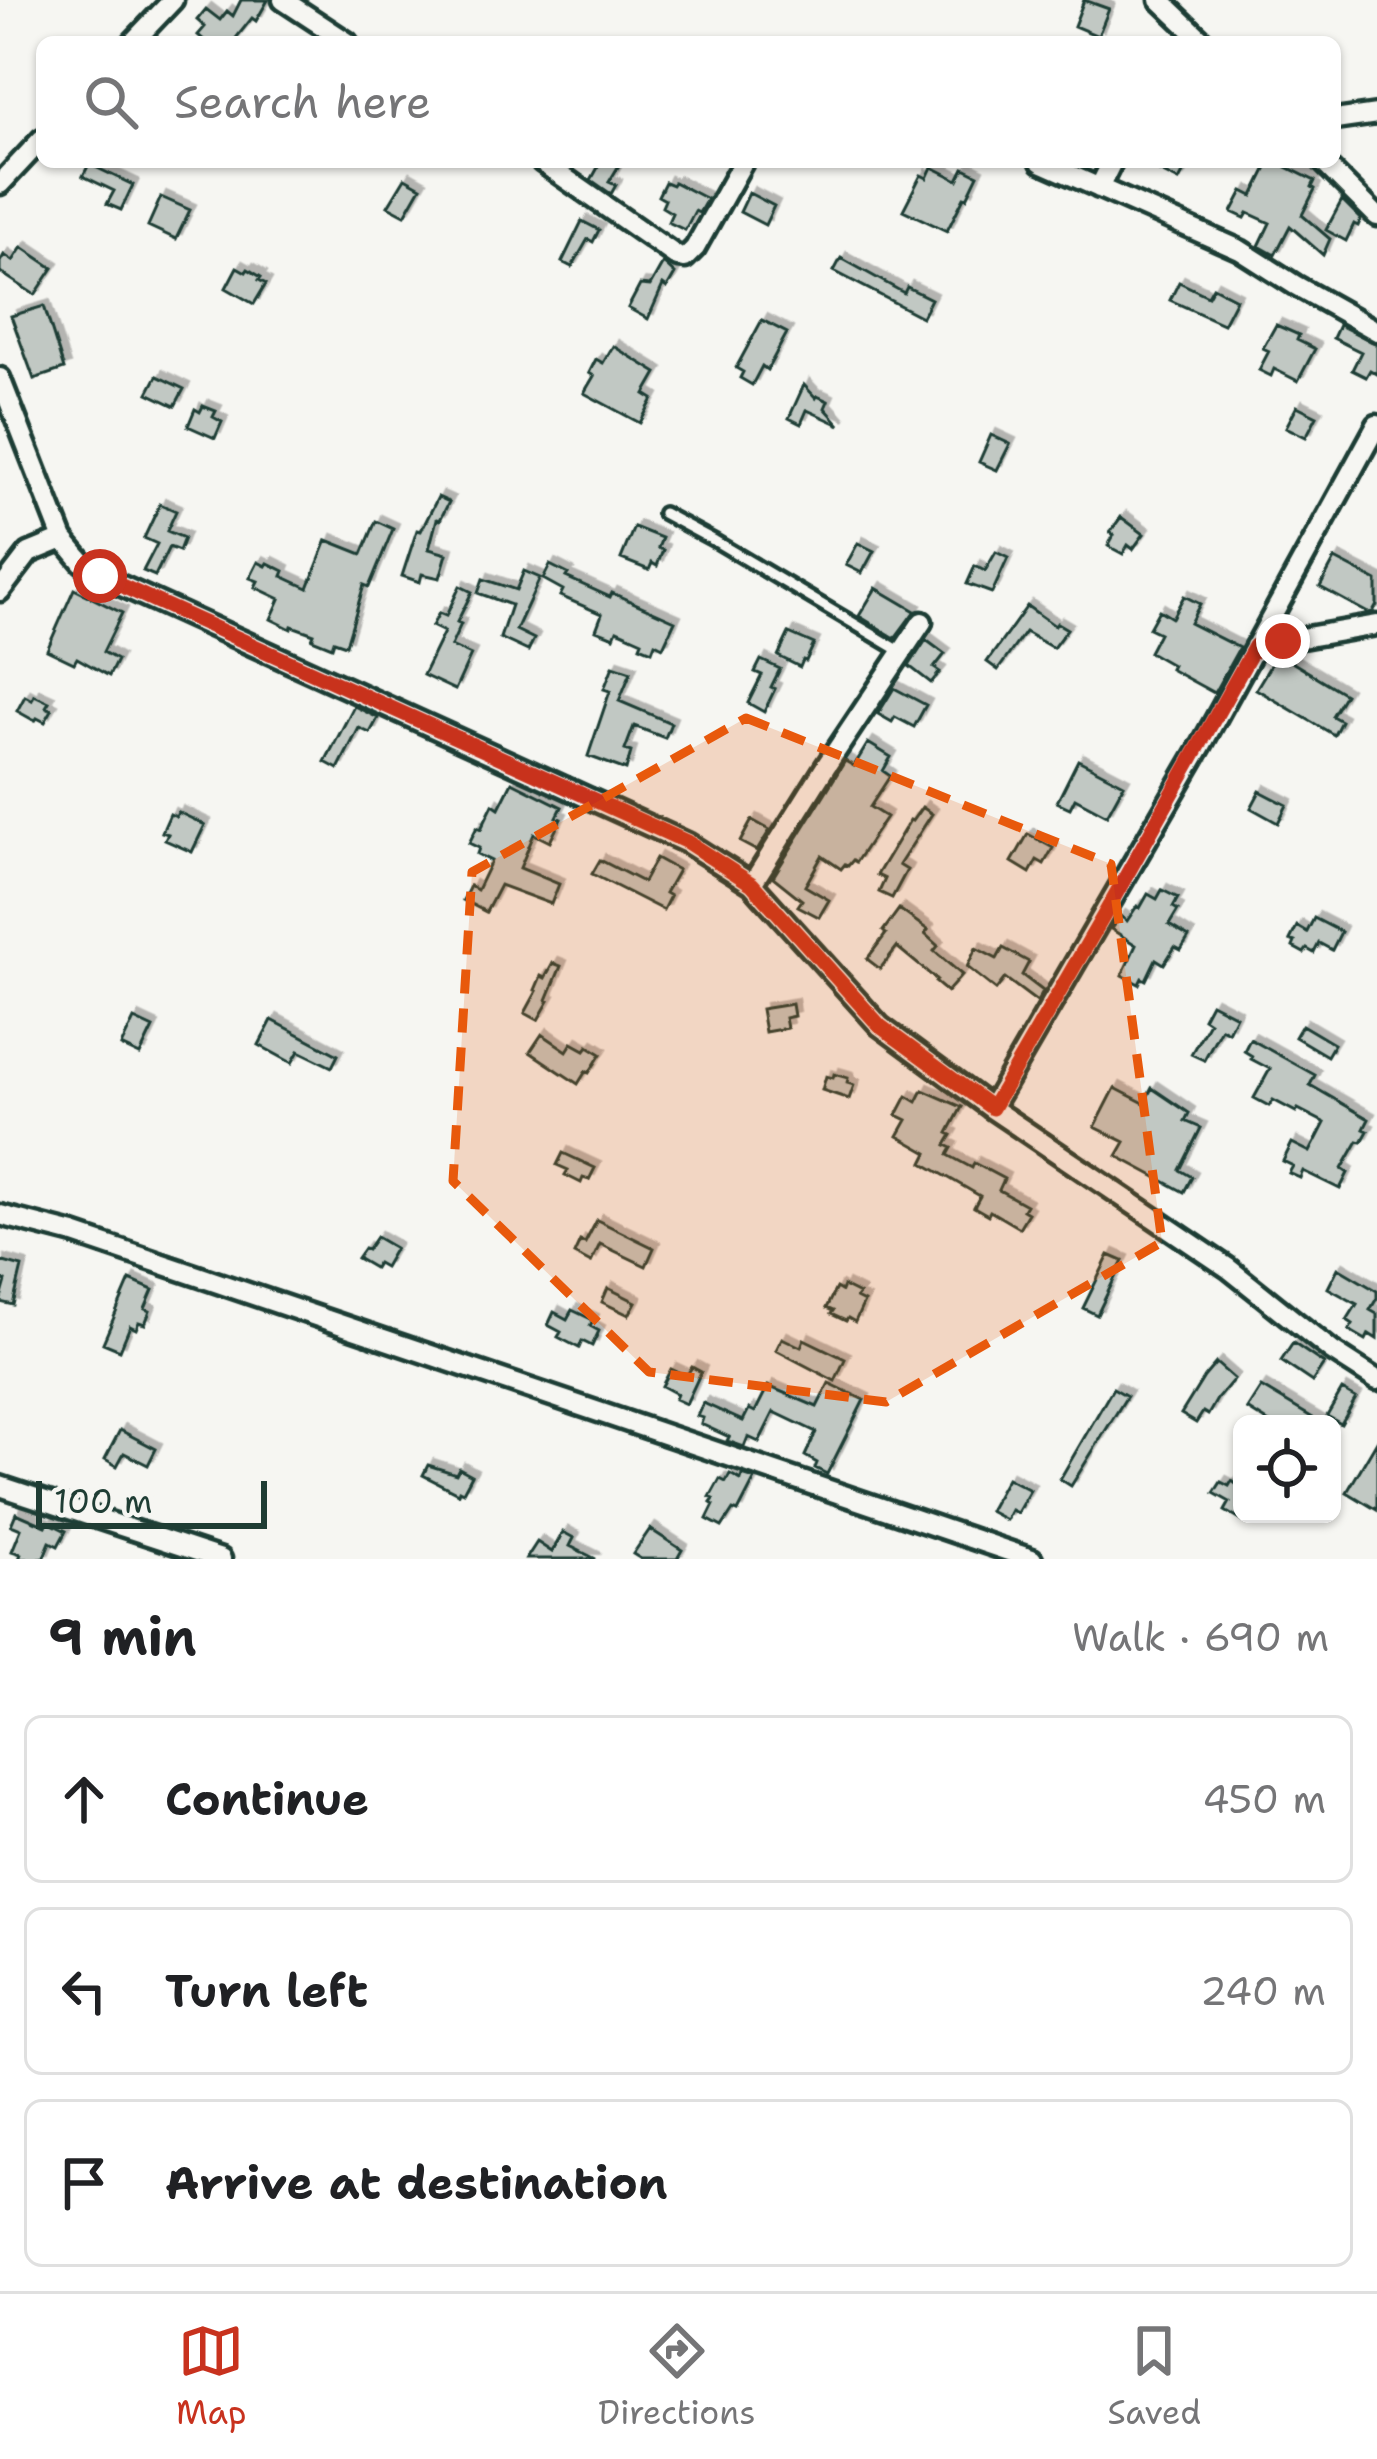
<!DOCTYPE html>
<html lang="en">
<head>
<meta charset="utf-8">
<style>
  body { margin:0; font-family:"Shantell Sans",sans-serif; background:#f6f6f6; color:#202124 }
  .controls { position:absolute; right:36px; bottom:36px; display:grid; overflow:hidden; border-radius:18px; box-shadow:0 3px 9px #0004 }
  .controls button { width:108px; height:108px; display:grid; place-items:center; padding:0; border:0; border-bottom:3px solid #e0e0e0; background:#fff; color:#202124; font:60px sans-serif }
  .scale { position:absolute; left:36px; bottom:30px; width:231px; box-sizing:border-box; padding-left:12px; border:6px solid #1f3d34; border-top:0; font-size:33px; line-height:42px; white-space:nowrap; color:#1f3d34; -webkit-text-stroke:9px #f6f6f2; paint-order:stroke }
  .stop { position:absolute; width:36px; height:36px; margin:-27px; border:9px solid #c8321e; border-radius:50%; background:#fff }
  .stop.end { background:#c8321e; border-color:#fff; box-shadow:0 3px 12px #0008 }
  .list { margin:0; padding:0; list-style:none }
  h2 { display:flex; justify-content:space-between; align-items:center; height:156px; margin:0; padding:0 48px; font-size:51px }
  h2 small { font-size:39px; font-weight:400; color:#757577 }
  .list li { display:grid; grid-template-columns:78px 1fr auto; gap:36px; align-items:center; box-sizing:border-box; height:168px; margin:0 24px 24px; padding:0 24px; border:3px solid #e0e0e0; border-radius:18px }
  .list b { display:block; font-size:45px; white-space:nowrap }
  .list em { font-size:39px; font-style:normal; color:#757577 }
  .icon { flex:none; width:66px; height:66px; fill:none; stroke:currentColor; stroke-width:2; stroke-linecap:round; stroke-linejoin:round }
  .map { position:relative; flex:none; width:1377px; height:1559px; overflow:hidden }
  .search { position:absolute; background:#fff; box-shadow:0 3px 9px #0004; left:36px; right:36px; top:36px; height:132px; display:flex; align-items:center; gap:30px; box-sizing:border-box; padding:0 42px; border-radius:18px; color:#757577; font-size:45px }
  .sheet { height:732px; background:#fff }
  nav { display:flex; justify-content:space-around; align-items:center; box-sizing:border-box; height:168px; border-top:3px solid #e0e0e0; background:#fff; font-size:33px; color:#757577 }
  nav a { display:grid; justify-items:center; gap:6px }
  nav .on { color:#c8321e }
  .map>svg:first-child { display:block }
  .building { fill:#c1c8c3; stroke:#1f3d34; stroke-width:3; filter:url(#shadow) }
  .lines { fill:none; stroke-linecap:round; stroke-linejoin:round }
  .lane-casing { stroke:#1f3d34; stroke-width:18 }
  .street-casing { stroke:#1f3d34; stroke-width:27 }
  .lane { stroke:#f6f6f2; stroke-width:9 }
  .street { stroke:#f6f6f2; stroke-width:18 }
  .route { stroke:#c8321e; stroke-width:15 }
  .marked { fill:#e8590c; fill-opacity:0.2; stroke:#e8590c; stroke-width:9; stroke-dasharray:24 15; stroke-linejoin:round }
</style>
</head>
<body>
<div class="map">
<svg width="1377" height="1559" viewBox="0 0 1377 1559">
  <defs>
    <filter id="shadow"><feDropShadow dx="5.5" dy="-5.5" stdDeviation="0" flood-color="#0004"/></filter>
  </defs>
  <rect width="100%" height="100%" fill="#f6f6f2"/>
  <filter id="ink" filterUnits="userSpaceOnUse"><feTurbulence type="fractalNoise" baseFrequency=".00833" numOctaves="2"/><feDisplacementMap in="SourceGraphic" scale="24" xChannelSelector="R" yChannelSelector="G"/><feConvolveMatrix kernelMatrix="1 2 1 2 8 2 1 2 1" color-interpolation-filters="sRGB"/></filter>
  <g filter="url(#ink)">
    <path class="building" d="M241,0H268L256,21L252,18L233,42H206L198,35L205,27L197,20L206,9L220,20L227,11L233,16Z
      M1084,0L1109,9L1098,36L1074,26Z
      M601,162H621L609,182L616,185L611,194L591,180Z
      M1141,162H1189L1179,181Z
      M1270,162H1287L1285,166L1315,181L1312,187L1315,189L1302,215L1330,239L1323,255L1290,226L1275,255L1259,246L1270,223L1248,213L1245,218L1232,212L1243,191L1253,196Z
      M89,164L133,185L121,210L107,204L114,191L83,176Z
      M932,167L958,180L964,168L978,175L967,198L964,197L947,231L903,210L921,175L927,178Z
      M405,178L421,187L405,215L388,206Z
      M665,182L672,185L674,182L707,199L699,213L695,211L685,230L668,222L672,213L662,207L665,200L658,196Z
      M749,193L774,206L765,225L740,212Z
      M161,197L190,210L176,239L148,226Z
      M1342,200L1361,219L1358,226L1354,224L1346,241L1326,230Z
      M582,221L599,230L593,242L588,239L572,267L562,262Z
      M22,247L53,268L35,295L0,272V262L4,255L13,261Z
      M841,258L904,293L907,287L931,299L922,317L834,271Z
      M663,263L675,274L667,288L663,285L648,319L628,308L640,285L650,286Z
      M237,267L246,272L248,269L261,277L259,280L266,284L254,304L226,288Z
      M1179,282L1208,296L1213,287L1236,299L1223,324L1170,300Z
      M44,306L64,369L34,379L11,316Z
      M762,320L787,333L767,370L762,366L752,385L740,378L743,372L736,368Z
      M1276,325L1299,335L1297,340L1315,349L1298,381L1274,369L1271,376L1259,370L1269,351L1263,348Z
      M1339,325L1377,344V374L1370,370L1366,377L1352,370L1361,352L1333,338Z
      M613,346L657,373L645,394L653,399L640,423L584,393L594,376L589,373L596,359L603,363Z
      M157,376L184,389L175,406L148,393Z
      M804,385L816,398L817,396L828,401L825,408L840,425L807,410L801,424L789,418Z
      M203,406L216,411L213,417L222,422L215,438L188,426L195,409L200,412Z
      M1297,406L1317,416L1306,437L1286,427Z
      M991,435L1010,444L997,470L979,462Z
      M438,497L449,502L440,520L437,519L429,549L447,554L440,578L422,574L420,582L402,576L417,530L421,531Z
      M160,504L176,511L167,531L184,538L179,551L169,547L155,576L143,571L157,544L144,538Z
      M1121,517L1144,534L1133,549L1128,545L1123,554L1108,546L1114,535L1110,532Z
      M376,521L393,529L369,587L364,585L346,645L334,641L332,647L312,639L314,634L292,626L291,629L271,619L280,599L255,587L258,581L250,578L258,562L266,566L268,563L284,571L282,576L308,588L327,540L362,554Z
      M634,527L662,538L658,548L663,550L657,566L652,563L649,570L621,559Z
      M858,543L874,551L862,573L846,565Z
      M996,552L1008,558L992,593L967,584L975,566L985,571Z
      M1335,559L1377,581V605L1373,612L1368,613L1320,587Z
      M550,565L568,574L566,577L610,597L612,593L675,621L663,647L655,643L652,651L640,646L642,641L617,630L614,637L596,630L602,614L560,596L563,590L543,579Z
      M524,571L540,578L516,630L534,639L528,651L500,638L511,605L478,593L483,579L516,590Z
      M460,586L472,592L457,622L461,624L451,646L471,655L455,690L423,675L444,632L432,626L439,613L446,616Z
      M876,588L915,611L895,638L859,616Z
      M74,589L122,613L103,652L117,660L109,676L77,658L74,663L47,650Z
      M1184,596L1200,604L1190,623L1239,648L1214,693L1170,669L1172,665L1149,652L1159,633L1149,628L1159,610L1172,618Z
      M1027,606L1055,626L1057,623L1067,629L1053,648L1025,632L998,670L987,662Z
      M789,633L814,644L806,661L803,660L800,667L778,656Z
      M926,640L945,654L934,668L940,672L931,683L909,666Z
      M1280,655L1345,694L1332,716L1341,721L1334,735L1256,689L1276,656Z
      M761,660L780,669L771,687L775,689L764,712L748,703L762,675L755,672Z
      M613,666L631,672L619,701L671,723L665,738L634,726L625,750L631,752L626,770L588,756L610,691L604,689Z
      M894,688L926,705L914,727L895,717L892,722L878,714Z
      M34,695L49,702L46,707L52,710L45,722L37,718L35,721L17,711L25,696L32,700Z
      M354,706L378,718L370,733L359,728L338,769L325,762Z
      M868,743L891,757L883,771L890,776L870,807L886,817L856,862L853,860L848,866L845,864L841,869L822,856L805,886L829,900L819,917L798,906L802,900L773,877L845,761L854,766Z
      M1078,760L1124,784L1107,815L1075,798L1070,808L1057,802Z
      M512,782L562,807L557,817L561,819L550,842L534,834L520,868L559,884L551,904L500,885L486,912L463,900L470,886L477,890L491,861L477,854L479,848L469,843L477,827L481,829L493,804L499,808Z
      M1260,791L1287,805L1278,823L1251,808Z
      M922,807L932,814L899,865L907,870L892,898L879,892L885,879L877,875L910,820L912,821Z
      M178,812L205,825L192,852L165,840L168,834L162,832L170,814L176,817Z
      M752,820L770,830L757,851L740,842Z
      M1028,834L1053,848L1044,864L1037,860L1030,873L1012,862Z
      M656,858L678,870L665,893L670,896L663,910L592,874L600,860L643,882Z
      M1162,890L1178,898L1173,907L1178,910L1169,925L1189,937L1181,950L1175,947L1164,964L1156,959L1146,980L1142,978L1139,984L1122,975L1136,945L1111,929L1120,916L1127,921L1137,906L1140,908L1148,894L1157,899Z
      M899,909L928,930L925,934L938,946L934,951L962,975L947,992L935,982L937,980L897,947L880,969L867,959L886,934L883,931Z
      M1314,918L1341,932L1332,950L1319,943L1314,953L1307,949L1304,953L1293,947L1295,942L1290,940L1297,926L1307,932Z
      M976,948L997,959L1003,948L1029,962L1022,975L1043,991L1037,1002L1005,978L996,990L967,967Z
      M553,963L561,966L547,1000L549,1001L538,1020L525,1013L537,991L535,990L541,976L545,978Z
      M1211,1003L1236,1016L1228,1032L1221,1028L1204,1060L1191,1054L1209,1022L1203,1018Z
      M792,1004L794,1016L785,1018L787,1028L765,1032L761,1009Z
      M134,1019L153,1028L140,1055L121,1046Z
      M272,1020L338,1055L332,1067L299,1051L292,1063L259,1045Z
      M1302,1025L1334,1044L1327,1056L1295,1037Z
      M542,1034L567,1051L572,1043L585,1050L588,1046L601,1054L589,1073L586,1071L578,1084L530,1052Z
      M1250,1039L1315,1075L1310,1085L1369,1119L1364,1129L1368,1131L1362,1142L1358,1141L1342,1169L1348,1173L1340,1189L1303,1171L1300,1178L1289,1173L1293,1166L1283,1161L1292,1143L1310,1152L1325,1123L1298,1109L1296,1112L1273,1100L1269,1106L1254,1098L1270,1069L1251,1059L1252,1056L1244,1051Z
      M834,1074L848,1078L847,1083L854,1085L849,1099L822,1090L826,1076L833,1078Z
      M1115,1088L1144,1103L1152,1088L1189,1113L1185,1121L1201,1128L1180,1170L1192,1177L1184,1192L1117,1156L1125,1142L1095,1127Z
      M923,1090L962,1107L948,1133L952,1135L946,1145L952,1148L948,1155L972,1168L974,1163L1004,1179L999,1190L1026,1205L1023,1210L1028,1213L1019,1228L990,1211L988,1215L974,1207L980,1196L923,1163L928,1153L898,1136L907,1120L897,1115L907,1096L917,1102Z
      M563,1153L595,1168L589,1180L583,1178L581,1183L565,1175L568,1170L557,1165Z
      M597,1220L654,1248L646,1266L600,1244L591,1263L574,1254L580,1241L585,1243Z
      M376,1237L395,1248L384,1267L377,1263L374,1268L357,1258L364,1248L367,1250Z
      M1109,1255L1123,1261L1097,1315L1083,1308Z
      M0,1261L22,1267L13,1305L0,1302L6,1281L0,1279Z
      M1338,1268L1377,1291V1298L1370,1310L1377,1314V1339L1369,1334L1366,1340L1349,1330L1353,1324L1347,1320L1357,1304L1328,1288Z
      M130,1280L153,1290L145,1309L150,1311L145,1324L139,1322L136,1329L130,1326L120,1350L103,1343Z
      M843,1286L859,1294L856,1298L864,1302L855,1322L848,1318L846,1321L831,1314L833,1311L826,1308L836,1288L841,1291Z
      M608,1288L636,1302L629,1315L602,1302Z
      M572,1310L593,1320L590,1326L599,1331L592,1346L582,1341L579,1348L558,1337L561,1332L548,1325L554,1312L567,1319Z
      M782,1338L801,1347L804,1339L845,1359L835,1381L776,1350Z
      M1293,1343L1324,1364L1312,1382L1281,1361Z
      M1216,1363L1234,1379L1217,1399L1208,1415L1203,1412L1196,1423L1181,1414L1204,1377Z
      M692,1367L701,1372L686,1404L675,1399L677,1394L662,1386L671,1369L686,1376Z
      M829,1383L864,1400L827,1474L815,1468L817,1463L805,1456L816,1432L774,1412L759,1442L748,1437L744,1447L727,1441L729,1437L701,1424L703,1418L697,1416L703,1403L743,1421L749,1409L755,1412L768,1386L817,1407Z
      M1261,1387L1323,1424H1271L1247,1409Z
      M1113,1388L1127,1396L1071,1486L1060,1479Z
      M1342,1390L1356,1398L1341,1424L1327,1416Z
      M120,1430L156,1449L148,1465L124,1453L117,1466L105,1459Z
      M1377,1441V1510L1347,1492Z
      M428,1465L456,1474L459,1468L472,1475L463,1492L459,1490L458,1493L423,1475Z
      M730,1474L741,1480L742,1475L755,1479L738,1512L733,1510L722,1527L707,1519L714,1505L711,1503L714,1499L710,1497L720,1479L726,1482Z
      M1007,1478L1030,1490L1017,1513L1011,1510L1006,1520L989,1511Z
      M1232,1481L1239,1486L1242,1481V1521L1225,1511L1230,1502L1214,1493L1221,1482L1229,1486Z
      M16,1513L46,1526L48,1522L66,1531L58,1546L50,1542L43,1559H19L21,1554L12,1551L21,1529L11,1525Z
      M650,1529L682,1550L677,1559H641L633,1554Z
      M563,1532L574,1538L570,1546L596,1559H526L537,1542L552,1552Z"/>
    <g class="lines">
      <g class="lane-casing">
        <path id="lane" d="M663,513L715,541L902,652"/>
      </g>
      <g class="street-casing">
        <path id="street" d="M283,0L347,42
          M1160,0L1204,42
          M133,42L173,0
          M1335,120L1377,114
          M542,162L678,257L685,258L695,248L743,162
          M1041,162L1240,250L1295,285L1377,331
          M1323,162L1377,216
          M0,184L42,139
          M1099,188L1112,162
          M0,378L63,539L83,563L100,576L687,843L752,884L880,1026L991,1108L1228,1268L1332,1351L1377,1380
          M0,591L29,553L63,539
          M1255,646L1377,625
          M752,884L826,766L922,622
          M991,1108L1201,746L1377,425
          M0,1215L74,1234L1032,1559
          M0,1486L221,1559"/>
      </g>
      <use href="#lane" class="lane"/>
      <use href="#street" class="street"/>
    </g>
  </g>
  <g class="lines" filter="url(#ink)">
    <path class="route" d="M100,576L687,842L752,884L880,1026L992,1108L1107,910L1255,646L1283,641"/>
  </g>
  <path class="marked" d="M746,718L1111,864L1162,1242L886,1402L649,1372L453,1181L472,872Z"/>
</svg>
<div class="controls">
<button><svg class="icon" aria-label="locate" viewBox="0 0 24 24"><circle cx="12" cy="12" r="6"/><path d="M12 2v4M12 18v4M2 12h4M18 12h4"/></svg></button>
</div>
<div class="scale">100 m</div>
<div class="stop" style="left:100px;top:576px"></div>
<div class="stop end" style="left:1283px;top:641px"></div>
<div class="search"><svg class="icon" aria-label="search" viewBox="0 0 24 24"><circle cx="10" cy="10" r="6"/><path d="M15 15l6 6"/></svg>Search here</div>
</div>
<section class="sheet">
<h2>9 min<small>Walk · 690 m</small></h2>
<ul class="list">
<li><svg class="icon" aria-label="ahead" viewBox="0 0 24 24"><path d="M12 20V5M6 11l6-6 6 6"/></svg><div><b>Continue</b></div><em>450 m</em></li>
<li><svg class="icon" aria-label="left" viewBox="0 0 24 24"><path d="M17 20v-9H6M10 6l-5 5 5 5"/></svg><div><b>Turn left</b></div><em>240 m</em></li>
<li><svg class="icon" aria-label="arrive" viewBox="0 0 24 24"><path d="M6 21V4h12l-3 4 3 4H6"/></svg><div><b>Arrive at destination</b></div></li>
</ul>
</section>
<nav>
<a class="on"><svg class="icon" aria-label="map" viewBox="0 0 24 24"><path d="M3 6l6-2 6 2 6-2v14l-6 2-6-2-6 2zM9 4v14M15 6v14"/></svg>Map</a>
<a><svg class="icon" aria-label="directions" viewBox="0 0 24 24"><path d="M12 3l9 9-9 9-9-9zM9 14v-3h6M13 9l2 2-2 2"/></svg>Directions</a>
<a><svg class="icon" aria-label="saved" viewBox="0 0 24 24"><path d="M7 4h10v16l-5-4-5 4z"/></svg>Saved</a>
</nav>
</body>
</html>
